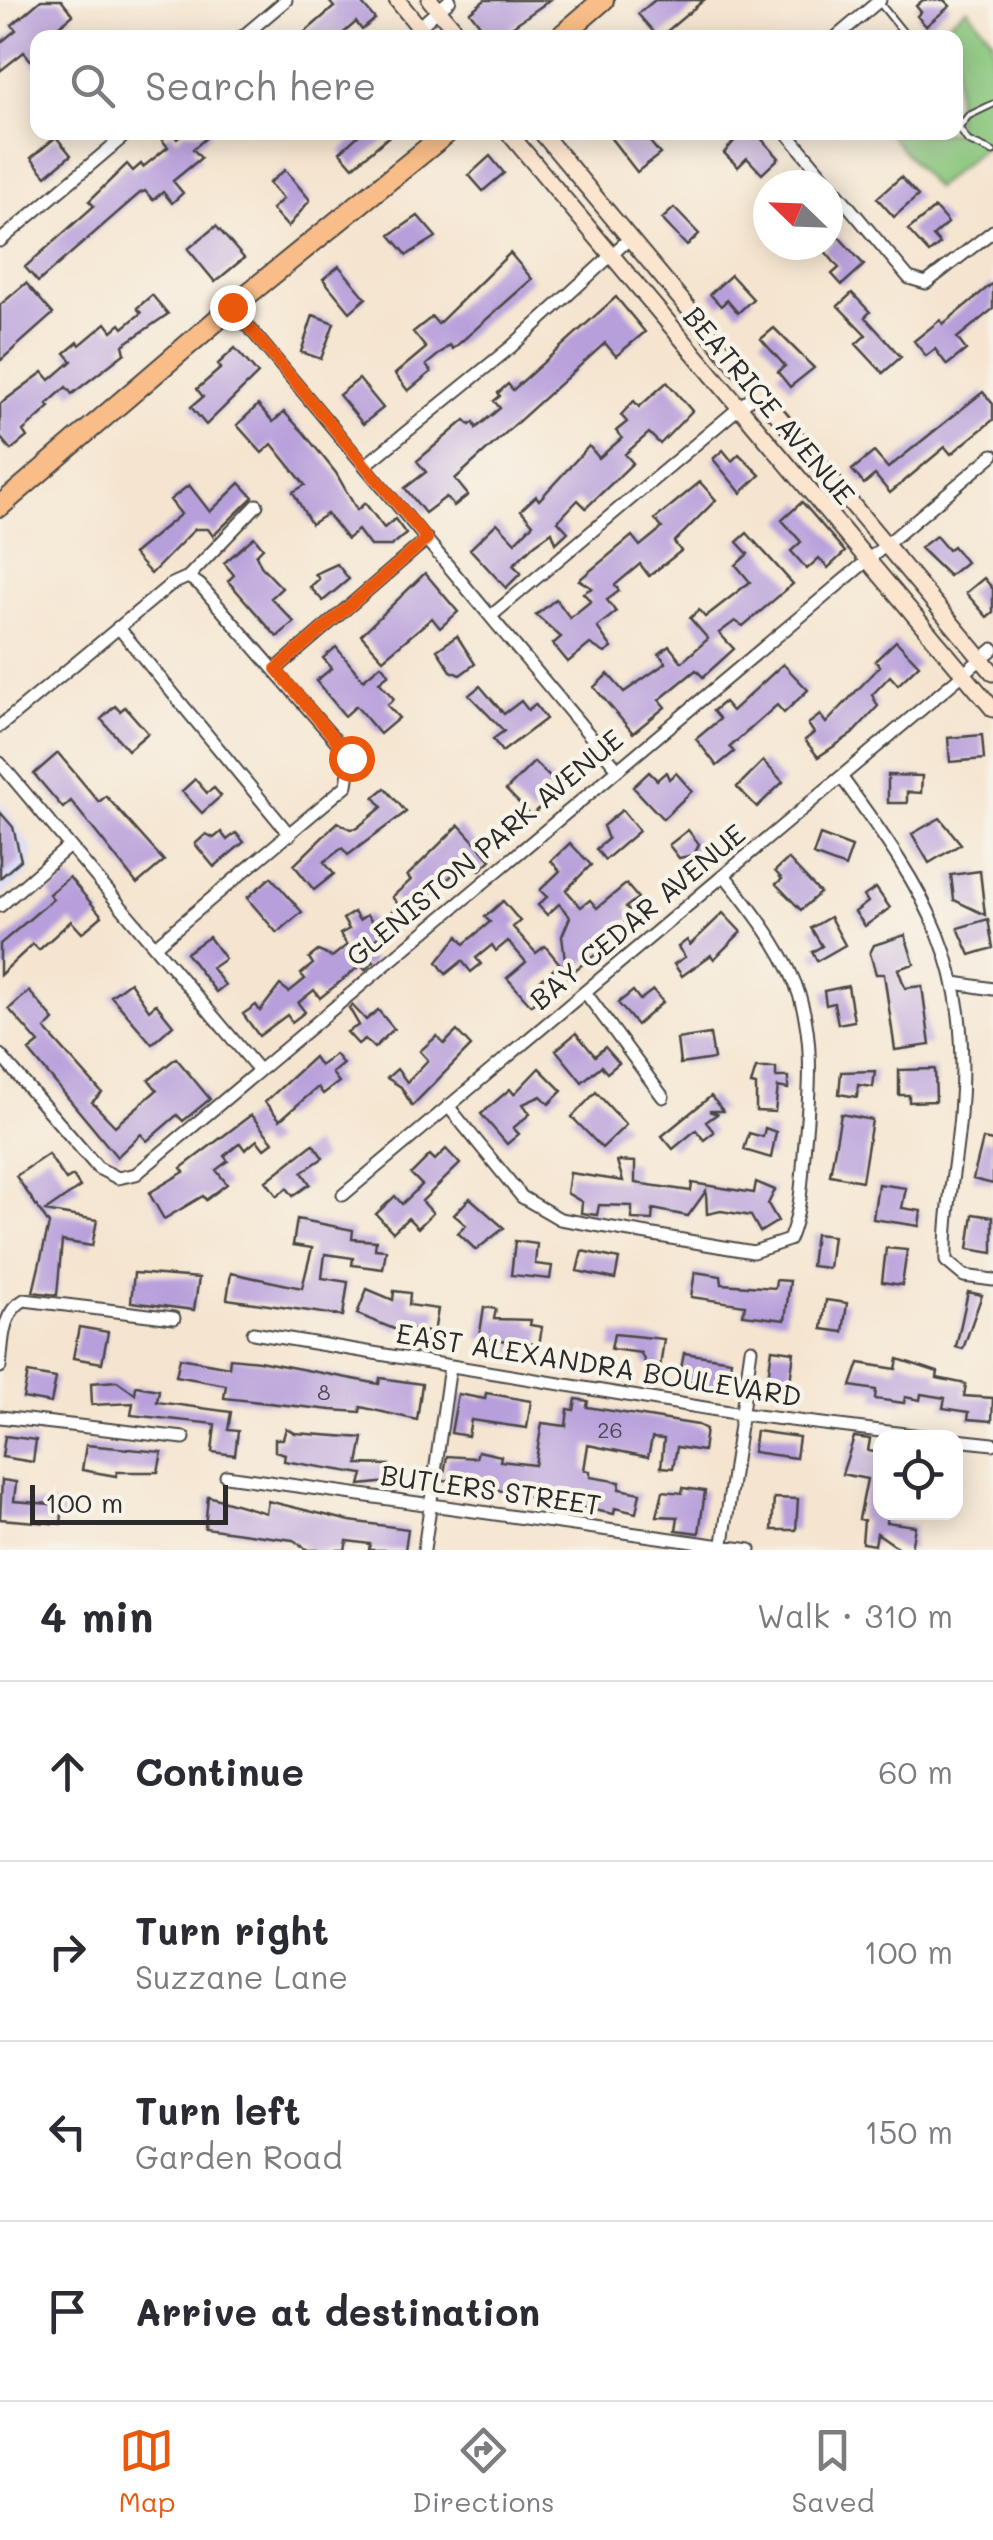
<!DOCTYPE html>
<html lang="en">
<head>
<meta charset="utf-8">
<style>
  body { margin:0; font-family:Mali,sans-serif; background:#f2f2f3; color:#2b2b33 }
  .controls { position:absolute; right:30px; bottom:30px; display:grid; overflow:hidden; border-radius:20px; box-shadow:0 5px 25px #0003 }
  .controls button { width:90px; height:90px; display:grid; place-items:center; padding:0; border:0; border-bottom:2px solid #e1e1e2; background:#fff; color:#2b2b33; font:50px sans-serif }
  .compass { position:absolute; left:753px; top:170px; width:90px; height:90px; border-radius:50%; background:#fff; box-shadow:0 5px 25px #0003; rotate:293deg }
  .scale { position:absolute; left:30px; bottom:25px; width:198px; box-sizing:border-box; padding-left:10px; border:5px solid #2b2b2b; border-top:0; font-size:28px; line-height:35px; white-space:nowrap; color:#2b2b2b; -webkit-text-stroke:8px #f7f3e8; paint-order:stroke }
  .stop { position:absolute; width:30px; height:30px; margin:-22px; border:8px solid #ea580c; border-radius:50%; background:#fff }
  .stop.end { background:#ea580c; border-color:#fff; box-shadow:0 2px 10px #0008 }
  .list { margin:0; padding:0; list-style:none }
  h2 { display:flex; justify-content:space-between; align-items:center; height:130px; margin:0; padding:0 40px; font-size:42px }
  h2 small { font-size:32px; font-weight:400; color:#7c7c81 }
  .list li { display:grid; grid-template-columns:65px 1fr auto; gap:30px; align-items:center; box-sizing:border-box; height:180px; padding:0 40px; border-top:2px solid #e1e1e2 }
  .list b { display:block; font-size:38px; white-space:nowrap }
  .list p { margin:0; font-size:32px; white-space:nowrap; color:#7c7c81 }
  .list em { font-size:32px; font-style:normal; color:#7c7c81 }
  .icon { flex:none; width:55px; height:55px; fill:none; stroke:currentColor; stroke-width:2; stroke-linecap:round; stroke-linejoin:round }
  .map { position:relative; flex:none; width:993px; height:1550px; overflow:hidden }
  .search { position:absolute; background:#fff; box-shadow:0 5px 25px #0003; left:30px; right:30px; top:30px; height:110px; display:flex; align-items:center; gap:25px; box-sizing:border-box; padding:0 35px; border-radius:20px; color:#7c7c81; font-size:38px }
  .sheet { height:850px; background:#fff }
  nav { display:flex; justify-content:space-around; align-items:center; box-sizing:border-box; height:140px; border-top:2px solid #e1e1e2; background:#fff; font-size:28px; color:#7c7c81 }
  nav a { display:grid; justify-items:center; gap:5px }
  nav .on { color:#ea580c }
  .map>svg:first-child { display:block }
  .built { fill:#d6d8f8 }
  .green { fill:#89c67d; stroke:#5a7854; stroke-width:2.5 }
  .building { fill:#b79fdb }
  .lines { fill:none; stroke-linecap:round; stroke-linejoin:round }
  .lane-casing { stroke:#494744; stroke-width:9 }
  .street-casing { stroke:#494744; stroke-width:15 }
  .secondary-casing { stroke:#494744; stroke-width:19 }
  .highway-casing { stroke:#494744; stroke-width:24 }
  .lane { stroke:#fff; stroke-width:5 }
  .street { stroke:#fff; stroke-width:11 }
  .secondary { stroke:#fce5cf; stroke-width:15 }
  .highway { stroke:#f8bd88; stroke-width:20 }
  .route { stroke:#ea580c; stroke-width:12 }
  .labels { text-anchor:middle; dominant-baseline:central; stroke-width:9; stroke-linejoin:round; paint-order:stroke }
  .number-label { font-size:22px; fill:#4e4857 }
  .street-label { font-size:28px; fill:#2b2b2b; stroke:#f7f3e8 }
</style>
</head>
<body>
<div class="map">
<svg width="993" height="1550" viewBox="0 0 993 1550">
  <rect width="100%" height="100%" fill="#f7f3e8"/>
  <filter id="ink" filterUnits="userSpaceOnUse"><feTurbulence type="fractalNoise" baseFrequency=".01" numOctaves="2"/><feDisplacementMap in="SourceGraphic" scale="20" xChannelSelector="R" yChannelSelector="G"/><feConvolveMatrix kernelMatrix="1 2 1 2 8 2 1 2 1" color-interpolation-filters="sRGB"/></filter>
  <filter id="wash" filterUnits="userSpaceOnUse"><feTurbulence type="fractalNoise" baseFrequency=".0048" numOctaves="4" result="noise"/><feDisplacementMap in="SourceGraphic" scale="40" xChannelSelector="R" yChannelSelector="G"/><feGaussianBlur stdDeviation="2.25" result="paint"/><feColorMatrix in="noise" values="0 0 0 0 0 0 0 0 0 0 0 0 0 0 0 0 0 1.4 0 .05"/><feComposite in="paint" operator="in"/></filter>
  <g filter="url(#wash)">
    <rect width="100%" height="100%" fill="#f5e5d0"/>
    <path class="built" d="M0,801L32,848L30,872L0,897Z"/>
    <path class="green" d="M967,8L993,40V140L935,188L888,133L956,132V38L931,37Z"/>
    <g id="blocks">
      <path class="building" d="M41,0H61L73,15L53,31L59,38H38V69L24,52L0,71V43L16,30L12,25Z
        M328,0H359L375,19L362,30L356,22L338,38H298L334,7Z
        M485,0H550L496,38H490L470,12Z
        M655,0H704L659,38L638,14Z
        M923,0H944L950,6L926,26L917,16L921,12L916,6Z
        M171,132L177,139L184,132H213L193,149L201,158L173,181L183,193L172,203L163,192L153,200L145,191L140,193L38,282L25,267L94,206L89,201L127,164L133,171L141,164L143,167L168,147L162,140Z
        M362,132H394L353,167L340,152Z
        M606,132H642L660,154L637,172Z
        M742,132H755L779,158L762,174L747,158L738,167L724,153Z
        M56,137L71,155L46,176L31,158Z
        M490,156L504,173L483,191L469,175Z
        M285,170L310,200L288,227L272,209L283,199L269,183Z
        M901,177L918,196L894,217L877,198Z
        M674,208L699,234L687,246L662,219Z
        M935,208L948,223L933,236L940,244L929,253L908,230Z
        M418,216L436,237L407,255L390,235Z
        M216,226L244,258L215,282L188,249Z
        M839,237L864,265L842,285L832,274L839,268L824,250Z
        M510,253L532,279L453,349L450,345L426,365L431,372L408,391L395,374L426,348L413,332L432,317L438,324Z
        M339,266L366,298L350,312L323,279Z
        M731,275L753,299L738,313L727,300L721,306L710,294Z
        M26,283L53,314L0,361V305Z
        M993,283V309L957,338L966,350L947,365L935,349L926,356L914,341L940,320L943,324Z
        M852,293L870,312L865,317L901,357L883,373L856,344L866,335L838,306Z
        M152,295L168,314L123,345L125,353L72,394L66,387L47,404L50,407L23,431L27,437L11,450L0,437V404L43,372L50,380L72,361L65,353L78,342L80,345L106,323L112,331L120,324L123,328L141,313L137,308Z
        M616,297L645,332L616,356L605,343L455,479L468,495L454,506L446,497L425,513L405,488L426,472L417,461L465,420L470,425L474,422L476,428L500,408L494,401L500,396L498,393L508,384L513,390Z
        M313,315L334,323L321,359L301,352Z
        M774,328L814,368L790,387L778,372L785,366L761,339Z
        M235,348L258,374L206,425L191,407L203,397L197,389L221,368L218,364Z
        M359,379L383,408L363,424L339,395Z
        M667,382L692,411L660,444L649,433L625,454L633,463L586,508L578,500L558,521L568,532L556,543L552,532L535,544L513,565L521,573L506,588L470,549L497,523L515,542L533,524L521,510L536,496L539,500L589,446L599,458L622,438L616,431L627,422L621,415L634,401L639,407Z
        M983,392L993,404V420L951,454L945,447L890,493L875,475L864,484L852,470L874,452L888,468Z
        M258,405L273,422L284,412L303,432L336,473L357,510L365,503L384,528L395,519L406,534L391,546H370L358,530L347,539L327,514L311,524L293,492L305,485L272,444L262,453L237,425Z
        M723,450L732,461L739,454L760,475L741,493L713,459Z
        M700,482L716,500L674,542L681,551L649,576L640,564L615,585L619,591L607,600L616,612L597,627L612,648L605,653L590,644L568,662L553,644L561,637L536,615L556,599L570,618L591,601L583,593L592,588L579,580L632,536L640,546L662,528L655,519Z
        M240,483L253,497L213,536L208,529H195L151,574L133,554L181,514L170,500L189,485L210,512Z
        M802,502L845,552L828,568L819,558L807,569L791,551L801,542L782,520Z
        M747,533L793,584L743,626L735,621L719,633L734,649L703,677L696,670L659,700L665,707L633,733L594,687L608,674L624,692L666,663L659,654L669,646L682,662L708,639L690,618L699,610L705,617L750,582L736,565L748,554L737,542Z
        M936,536L948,550L953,546L966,562L949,576L920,548Z
        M254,537L263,548L256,555L261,566L282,588L271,598L294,622L277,637L228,581L234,575L224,563Z
        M337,564L349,579L323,601L310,587L319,579L315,574Z
        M425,573L458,612L440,628L432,618L383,659L361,635Z
        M984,578L993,589V612L987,617L966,593Z
        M457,636L475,664L460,675L451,671L437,650Z
        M896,641L919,665L898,685L890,676L872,695L878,706L852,734L818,757L805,740L814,733L808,724L820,715L826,723L880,666L875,661Z
        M336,647L363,680L381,665L389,674L379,682L394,699L387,705L399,718L380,734L356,706L345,716L316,681L332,668L323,658Z
        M783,664L808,690L784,713L777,705L730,747L734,752L717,766L696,739L720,719L713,711L724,702L732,711Z
        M480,686L504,714L521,701L528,710L535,704L546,719L502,752L493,739L504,731L469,695Z
        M115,706L120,711L125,707L148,733L128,750L101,719Z
        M982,735L984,759L950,762L948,738Z
        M58,753L99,802L106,796L164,861L137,884L71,801L63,808L34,774Z
        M763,761L783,782L757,807L737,787Z
        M534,762L555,782L538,799L543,804L532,816L506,790Z
        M649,772L657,780L666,772L669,779L676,773L692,791L663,819L633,787Z
        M888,775L922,776L921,793L907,792V803H888Z
        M195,779L207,793L214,788L221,796L202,813L182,791Z
        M385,788L406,812L348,855L342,848L324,862L334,874L314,890L294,865L338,822L350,829L357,828L382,807L374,797Z
        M622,810L639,831L605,860L596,849L608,839L603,826Z
        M0,812L13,827L21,860L0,878Z
        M940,818L961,844L929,863L912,834Z
        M459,825L491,860L480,870L467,863L414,907L417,911L395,930L393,927L362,948L374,962L365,970L361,965L320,998L314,990L298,1003L305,1012L292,1022L287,1015L259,1036L243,1014L256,1005L260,1011L280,985L289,992L305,979L301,974L313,964L309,958L318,951L332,957L347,945L340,934L349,929L343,919L354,912L359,920L367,915L375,926L399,905L392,897L411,880L407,876Z
        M688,830L699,844L694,855L679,858L669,845Z
        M221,832L227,840L236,833L244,842L214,867L195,844L206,834L214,838Z
        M820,835L852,847L845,867L813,855Z
        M570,843L591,865L566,890L581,907L590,900L597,908L626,884L638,898L626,907L633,916L614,931L619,937L567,976L562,936L570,917L559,904L547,915L538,905L547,897L540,890L560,871L551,861Z
        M788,859L820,893L801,910L776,884L782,879L775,871Z
        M980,871L985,915L954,900L951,875Z
        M69,877L102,916L82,933L71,921L39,950L33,944L0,975V944L53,899L49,894Z
        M271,877L302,912L277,933L247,898Z
        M876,888L890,908L865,926L855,912L868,902L864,896Z
        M503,901L520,921L513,927L536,953L545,946L560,964L532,987L540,997L531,1005L507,978L526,962L508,941L496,951L492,945L476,958L481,964L471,972L462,961L446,974L437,962L458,936L464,944L490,922L485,917Z
        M723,913L741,932L714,959L711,955L682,976L674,964L685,957L678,947L687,940L690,945Z
        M830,917L845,945L817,961L812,952L822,946L811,928Z
        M988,919L993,948L970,955L958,928Z
        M905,935L914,964L898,969L905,988L922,986L930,1045L895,1050L884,974H876L870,953L874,945Z
        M209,937L225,959L212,968L225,985L216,992L186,953Z
        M130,982L149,1010L156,1004L173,1025L152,1044L111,996Z
        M848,986L854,1021L838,1024L834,1003L826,1005L824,991Z
        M653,990L663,1002L637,1025L618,1003L633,991L640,1000Z
        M29,991L54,1020L45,1029L102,1093L92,1102L115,1126L157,1090L149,1080L176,1058L210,1099L183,1121L177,1115L147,1141L141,1134L117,1157L29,1051L39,1043L9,1009Z
        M352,1005L366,1020L378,1010L394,1029L374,1048L365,1039L358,1044L347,1032L359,1025L349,1008Z
        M457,1031L471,1046L412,1106L401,1087L387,1078L397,1069L407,1082L428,1060L420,1051L437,1036L444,1044Z
        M576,1033L595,1056L605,1047L619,1063L607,1073L601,1066L582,1082L556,1050Z
        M710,1034L714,1059L680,1064L677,1039Z
        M335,1054L343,1064L332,1073L339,1082L323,1094L318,1087L280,1120L265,1102L314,1057L320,1066Z
        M539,1068L562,1091L549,1104L541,1096L523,1104L530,1114L513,1128L519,1134L507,1144L481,1114L510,1089L514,1094Z
        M756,1068H776V1077H788V1089L778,1087L775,1112L756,1111V1085L751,1084Z
        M935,1069L936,1101L909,1102V1095H899V1070Z
        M875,1071L873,1087L858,1085L857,1097L839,1094L841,1072Z
        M596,1092L626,1125L602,1148L572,1117Z
        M711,1096L723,1111H709L717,1114L706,1122L714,1132L704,1140L696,1130L673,1149L662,1136Z
        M841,1114L872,1120L862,1181L830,1175Z
        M251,1115L273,1142L264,1149L257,1140L245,1150L240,1143L224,1156L228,1161L216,1170L227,1184L206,1200L203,1196L164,1219L149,1193L184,1172L181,1168Z
        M765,1128L776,1132L771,1158L744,1150L749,1133L763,1137Z
        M983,1139L993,1141V1184L973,1179Z
        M313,1144L323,1158L302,1172L310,1184L293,1196L287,1188L277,1196L266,1181Z
        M446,1149L460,1164L422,1201L433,1213L418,1228L408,1218L393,1232L376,1214L395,1196L402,1204L422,1185L411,1174L430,1155L435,1160Z
        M48,1154L66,1180L73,1176L80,1187L45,1211L97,1220L92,1246L62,1241L57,1295L33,1292L49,1224L16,1176Z
        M617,1161L635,1162V1183L691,1191L692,1183L754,1193L756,1182L775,1190L768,1204L778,1221L760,1232L751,1216L721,1211L707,1214L706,1191L688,1216L653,1209L652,1220L632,1219V1206L599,1205L597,1215L581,1213L582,1202L567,1193L570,1173L623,1181Z
        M878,1184L906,1188L902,1208L921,1211L919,1226L873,1219Z
        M470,1198L504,1228L476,1250L458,1233L466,1225L454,1215Z
        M973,1214L993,1217V1253L968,1249Z
        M297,1219L353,1230L352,1239L376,1241L375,1249L386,1250L383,1269L352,1265L353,1258L325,1254L322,1278L348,1282L343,1316L227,1299L231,1273L302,1288L312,1248L293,1245Z
        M815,1234L833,1236L829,1268L811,1266Z
        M515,1241L537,1244L535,1264L552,1266L550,1279L511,1275Z
        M886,1248L907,1250L902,1285L882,1282Z
        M582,1251L619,1259L615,1279L577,1271Z
        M695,1272L721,1276L722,1284L775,1288L776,1280L790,1281L785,1320L743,1315L745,1305L691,1297Z
        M134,1273L199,1278L194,1310L131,1302Z
        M367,1289L393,1300L394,1291L410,1293L409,1305L438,1309L434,1333L400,1327L399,1331L357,1314Z
        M968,1292L982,1295L963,1349L956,1347Z
        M826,1300L847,1303L843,1332L822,1329Z
        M484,1307L496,1309L494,1319L531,1320L530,1325L542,1327L539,1345L527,1343L525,1355L512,1353L514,1341L479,1339Z
        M79,1327L108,1332L102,1363L73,1358Z
        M614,1334L664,1339L660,1368L646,1365L641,1353L611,1349Z
        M772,1349L794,1352L789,1389L767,1386Z
        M684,1353L731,1360L726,1389L679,1379Z
        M180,1358L229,1367L230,1358L259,1361L379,1384L380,1378L422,1384L417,1420L361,1407L360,1412L331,1410L224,1398L226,1385L176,1376Z
        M898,1359L938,1372L937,1378L966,1384L964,1396L993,1398L992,1421L968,1419L969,1412L943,1408L945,1398L921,1394L920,1400L905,1397L904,1403L875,1399L876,1390L851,1386L859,1363L896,1369Z
        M28,1373L56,1378L51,1403L23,1398Z
        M117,1381L135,1394L136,1386L159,1390L157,1402L231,1412L228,1430L238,1431L235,1455L212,1452L215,1424L131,1415L133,1403L92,1405L91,1383Z
        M486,1393L531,1401L527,1428L471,1420L468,1436L451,1433L458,1394L485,1399Z
        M576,1399L588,1401L587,1407L698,1425L706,1429L703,1451L677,1447L673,1468L661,1467L664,1439L652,1438L648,1457L588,1445L584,1470L590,1471V1477L620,1482L619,1489L640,1493L636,1513L615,1508L614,1514L508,1493L472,1481L443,1480L447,1456L476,1458L478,1451L501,1456L500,1461L535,1465L542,1423L566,1426L568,1409L574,1410Z
        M286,1428L295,1433L363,1438L358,1464L389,1465L388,1482L360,1485L363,1474L284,1461L285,1454L275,1451V1439H283Z
        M756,1431L799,1437L796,1458L753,1452Z
        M5,1436L36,1440L33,1462L2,1457Z
        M854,1437L870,1439L868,1451L880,1453V1512H888L886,1522L915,1526L911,1550L900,1549L877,1533L875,1545L862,1543L864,1520L859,1519L867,1479L842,1474Z
        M86,1445L162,1452L158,1472H117L116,1476L82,1470Z
        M2,1480L16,1482L14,1501L63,1505L61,1524L0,1519Z
        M683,1488L705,1491L699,1533L676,1530L678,1517L657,1516L663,1491L682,1493Z
        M208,1496L266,1513L268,1501L350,1521L408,1529L405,1550H369L370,1544L347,1541L345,1550H308L293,1540L205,1528Z
        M774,1498L798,1499L796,1530H772Z"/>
    </g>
  </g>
  <g filter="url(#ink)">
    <use href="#blocks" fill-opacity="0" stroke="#494744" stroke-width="2.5"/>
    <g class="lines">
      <g class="lane-casing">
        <path id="lane" d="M878,1L908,38
          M993,104L968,116L959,128L968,141L993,152"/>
      </g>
      <g class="street-casing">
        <path id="street" d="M419,27L450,0
          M241,38L286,0
          M835,38L880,0
          M786,132L909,278L926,283L993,231
          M0,241L129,132
          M232,307L617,768
          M367,464L511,347L630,238
          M188,577L257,505
          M491,616L759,391
          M118,627L290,835
          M276,669L427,539
          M0,726L170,585L188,577L200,585L351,758L347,785L155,946
          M0,763L257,1068
          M842,778C929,897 972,962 960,1115C956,1164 945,1212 946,1261L964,1276L993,1280
          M0,906L68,847
          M955,983L993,989
          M585,992L663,1097
          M0,1055L98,1168L118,1178L136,1174L993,455
          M448,1106L522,1197L560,1219L753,1252L789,1240C802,1209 802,1175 805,1142C818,1012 806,976 724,875
          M343,1195L993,649
          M253,1333L741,1414L938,1438
          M0,1367C3,1342 1,1313 24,1300L174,1318
          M0,1417L184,1438
          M956,1440L993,1444
          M226,1476L750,1550
          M424,1550L450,1366
          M722,1550L751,1349"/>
      </g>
      <g class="secondary-casing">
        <path id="secondary" d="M397,0L428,38
          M430,0L462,38
          M508,132L993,709
          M541,132L993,673"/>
      </g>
      <g class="highway-casing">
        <path id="highway" d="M559,38L603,0
          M0,506L232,307L448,132"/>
      </g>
      <use href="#lane" class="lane"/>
      <use href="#street" class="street"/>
      <use href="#secondary" class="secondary"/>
      <use href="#highway" class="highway"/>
    </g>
  </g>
  <g class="lines" filter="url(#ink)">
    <path class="route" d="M232,307L427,539L276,669L351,758"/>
  </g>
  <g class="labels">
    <g class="number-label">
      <text x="324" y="1391">8</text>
      <text x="610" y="1429">26</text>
    </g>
    <g class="street-label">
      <text transform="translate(770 405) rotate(50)">BEATRICE AVENUE</text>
      <text transform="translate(484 847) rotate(-40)">GLENISTON PARK AVENUE</text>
      <text transform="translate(637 916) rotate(-40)">BAY CEDAR AVENUE</text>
      <text transform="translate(599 1364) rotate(9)">EAST ALEXANDRA BOULEVARD</text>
      <text transform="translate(491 1489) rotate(8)">BUTLERS STREET</text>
    </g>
  </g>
</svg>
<div class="controls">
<button><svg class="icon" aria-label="locate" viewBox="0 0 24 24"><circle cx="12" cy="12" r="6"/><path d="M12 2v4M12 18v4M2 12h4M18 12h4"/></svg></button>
</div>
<svg class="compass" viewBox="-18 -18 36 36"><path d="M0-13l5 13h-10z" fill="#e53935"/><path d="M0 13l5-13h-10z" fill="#7c7c81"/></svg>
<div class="scale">100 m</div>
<div class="stop" style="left:351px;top:758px"></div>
<div class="stop end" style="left:232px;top:307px"></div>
<div class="search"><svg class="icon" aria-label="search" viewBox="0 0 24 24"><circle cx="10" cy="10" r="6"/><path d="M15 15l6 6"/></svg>Search here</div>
</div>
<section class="sheet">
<h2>4 min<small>Walk · 310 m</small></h2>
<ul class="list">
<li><svg class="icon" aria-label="ahead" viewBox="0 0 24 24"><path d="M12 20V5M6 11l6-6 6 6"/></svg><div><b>Continue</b></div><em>60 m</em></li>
<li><svg class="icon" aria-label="right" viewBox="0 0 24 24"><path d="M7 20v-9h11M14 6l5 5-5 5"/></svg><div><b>Turn right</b><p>Suzzane Lane</p></div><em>100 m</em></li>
<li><svg class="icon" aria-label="left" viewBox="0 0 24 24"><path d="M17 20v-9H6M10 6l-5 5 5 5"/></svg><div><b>Turn left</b><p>Garden Road</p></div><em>150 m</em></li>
<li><svg class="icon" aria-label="arrive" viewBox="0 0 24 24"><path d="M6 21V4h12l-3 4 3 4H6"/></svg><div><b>Arrive at destination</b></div></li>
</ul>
</section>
<nav>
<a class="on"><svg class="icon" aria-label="map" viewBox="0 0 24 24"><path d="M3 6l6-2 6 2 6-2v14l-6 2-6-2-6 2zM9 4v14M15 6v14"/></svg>Map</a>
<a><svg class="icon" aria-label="directions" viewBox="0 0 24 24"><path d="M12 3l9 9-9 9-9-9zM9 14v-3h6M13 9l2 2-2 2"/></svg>Directions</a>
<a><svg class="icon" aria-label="saved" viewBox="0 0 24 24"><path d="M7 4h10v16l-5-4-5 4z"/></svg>Saved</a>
</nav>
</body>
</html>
